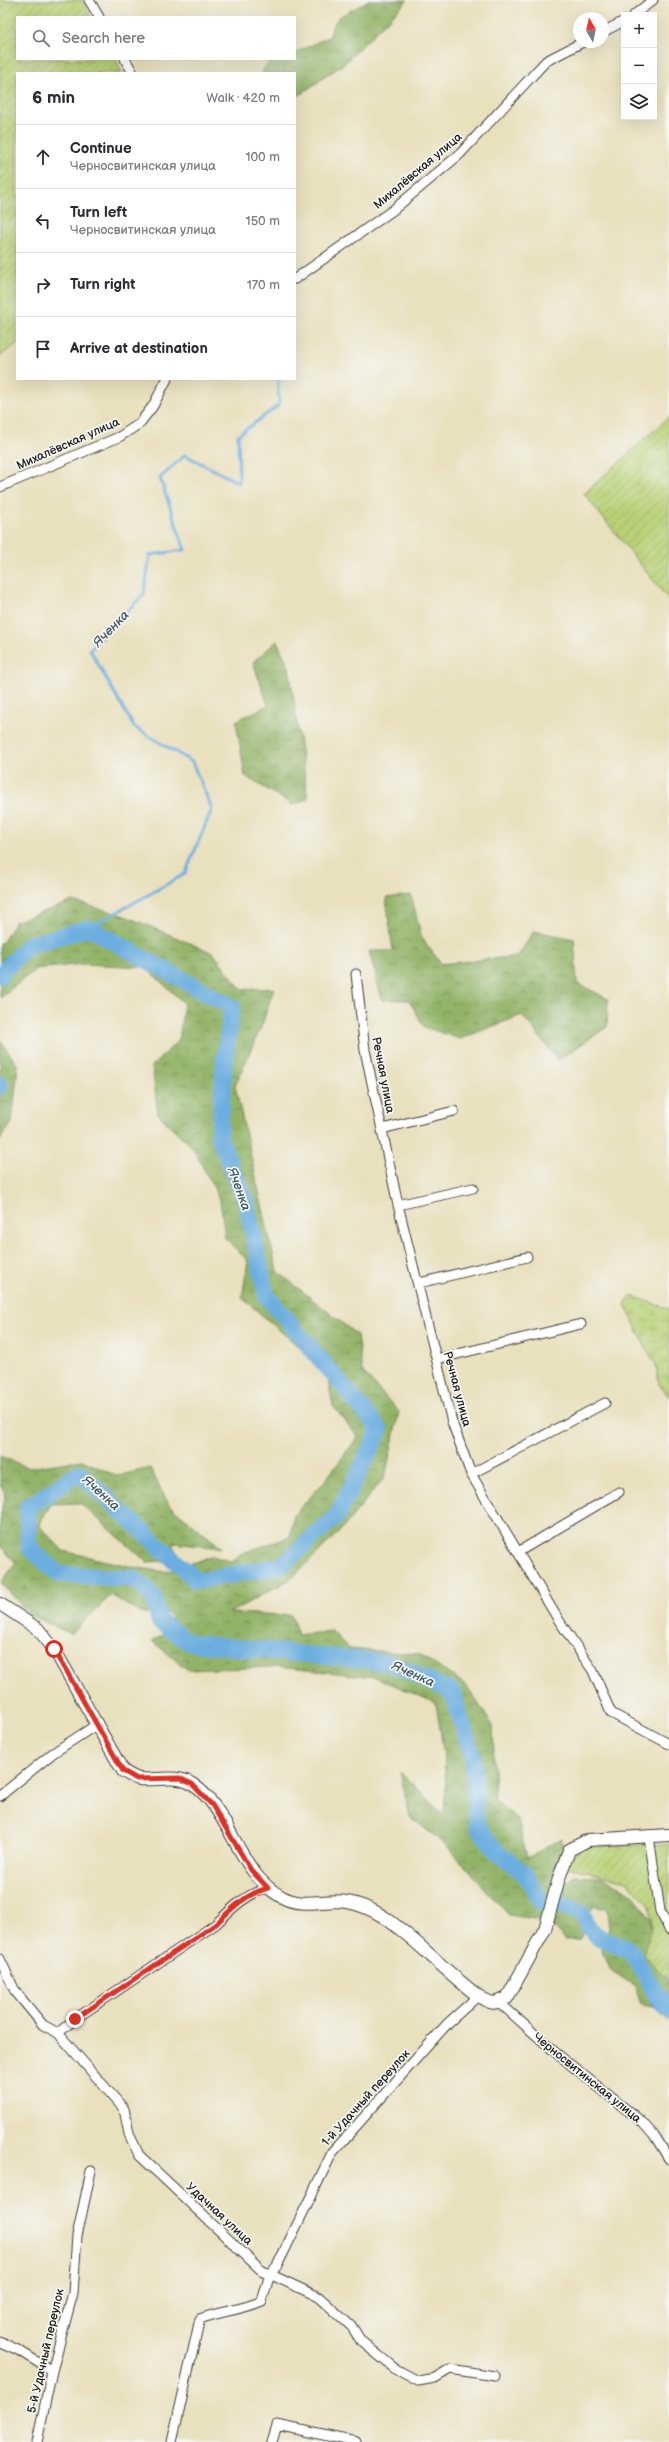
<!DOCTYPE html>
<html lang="en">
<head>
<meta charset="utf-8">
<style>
  body { margin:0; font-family:"Balsamiq Sans",sans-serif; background:#f7f7f7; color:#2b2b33 }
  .controls { position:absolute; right:12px; top:12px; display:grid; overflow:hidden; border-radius:0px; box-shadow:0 4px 16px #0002 }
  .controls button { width:36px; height:36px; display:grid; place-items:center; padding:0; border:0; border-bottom:1px solid #e1e1e2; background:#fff; color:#2b2b33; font:20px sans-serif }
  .compass { position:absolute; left:573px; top:12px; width:36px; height:36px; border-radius:50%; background:#fff; box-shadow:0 4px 16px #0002; rotate:351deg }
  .stop { position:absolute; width:12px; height:12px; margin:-9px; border:3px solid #d93025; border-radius:50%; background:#fff }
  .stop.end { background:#d93025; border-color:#fff; box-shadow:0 1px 4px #0008 }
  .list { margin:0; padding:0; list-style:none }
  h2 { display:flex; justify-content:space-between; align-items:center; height:52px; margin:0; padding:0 16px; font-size:17px }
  h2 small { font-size:13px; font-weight:400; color:#7c7c81 }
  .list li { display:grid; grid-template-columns:26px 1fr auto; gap:12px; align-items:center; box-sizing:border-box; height:64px; padding:0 16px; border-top:1px solid #e1e1e2 }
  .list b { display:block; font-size:15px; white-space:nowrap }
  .list p { margin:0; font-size:13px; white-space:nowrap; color:#7c7c81 }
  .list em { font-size:13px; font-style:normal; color:#7c7c81 }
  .icon { flex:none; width:22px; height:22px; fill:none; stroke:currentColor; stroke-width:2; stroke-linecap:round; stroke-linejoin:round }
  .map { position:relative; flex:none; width:669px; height:2442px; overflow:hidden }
  .search { position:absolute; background:#fff; box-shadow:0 4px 16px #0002; left:16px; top:16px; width:280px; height:44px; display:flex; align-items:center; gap:10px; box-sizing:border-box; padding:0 14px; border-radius:0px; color:#7c7c81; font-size:15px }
  .panel { position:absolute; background:#fff; box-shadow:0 4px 16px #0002; left:16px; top:72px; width:280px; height:308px; border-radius:0px }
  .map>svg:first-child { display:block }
  .forest { fill:url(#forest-crowns); stroke:#576842 }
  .wetland { fill:url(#wetland-marsh); stroke:#6a7649 }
  .garden { fill:url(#garden-furrows); stroke:#6a7649 }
  .water { fill:url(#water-ripples); stroke:#44657e }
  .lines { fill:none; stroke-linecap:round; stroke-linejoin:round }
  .stream { stroke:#6caee0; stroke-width:3 }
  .river { stroke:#6caee0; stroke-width:17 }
  .minor-casing { stroke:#3b3934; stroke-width:11 }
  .tertiary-casing { stroke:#3b3934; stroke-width:14 }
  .minor { stroke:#fff; stroke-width:9 }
  .tertiary { stroke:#fff; stroke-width:12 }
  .route { stroke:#d93025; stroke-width:5 }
  .labels { text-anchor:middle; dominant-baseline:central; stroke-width:3.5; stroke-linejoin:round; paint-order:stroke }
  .street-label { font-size:12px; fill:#1c1c1c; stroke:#f6f6f2 }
  .water-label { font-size:13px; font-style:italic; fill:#3c566a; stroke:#f6f6f2 }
</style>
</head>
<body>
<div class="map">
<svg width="669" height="2442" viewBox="0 0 669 2442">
  <defs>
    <pattern id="forest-crowns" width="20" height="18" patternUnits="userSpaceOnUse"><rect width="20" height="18" fill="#92b367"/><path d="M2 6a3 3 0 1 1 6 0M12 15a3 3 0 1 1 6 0" fill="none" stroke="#769154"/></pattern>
    <pattern id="wetland-marsh" width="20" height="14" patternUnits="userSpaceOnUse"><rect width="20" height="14" fill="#b8d176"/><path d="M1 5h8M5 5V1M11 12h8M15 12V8" fill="none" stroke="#9eb366"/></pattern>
    <pattern id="garden-furrows" width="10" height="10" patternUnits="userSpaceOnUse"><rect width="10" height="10" fill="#b8d176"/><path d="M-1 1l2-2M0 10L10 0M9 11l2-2" fill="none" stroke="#9eb366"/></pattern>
    <pattern id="water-ripples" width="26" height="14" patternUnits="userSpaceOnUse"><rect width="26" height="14" fill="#6caee0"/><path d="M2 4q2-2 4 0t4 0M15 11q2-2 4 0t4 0" fill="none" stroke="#588db5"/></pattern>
  </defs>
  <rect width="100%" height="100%" fill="#f6f6f2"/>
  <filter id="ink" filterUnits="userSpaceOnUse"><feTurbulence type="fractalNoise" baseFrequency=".025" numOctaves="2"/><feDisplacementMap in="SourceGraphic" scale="8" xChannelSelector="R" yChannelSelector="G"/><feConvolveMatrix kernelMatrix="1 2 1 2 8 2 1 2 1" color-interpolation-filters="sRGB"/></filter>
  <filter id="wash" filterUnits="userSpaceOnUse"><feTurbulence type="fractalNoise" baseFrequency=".012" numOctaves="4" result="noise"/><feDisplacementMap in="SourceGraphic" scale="16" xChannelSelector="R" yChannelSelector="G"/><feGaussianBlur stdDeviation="0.9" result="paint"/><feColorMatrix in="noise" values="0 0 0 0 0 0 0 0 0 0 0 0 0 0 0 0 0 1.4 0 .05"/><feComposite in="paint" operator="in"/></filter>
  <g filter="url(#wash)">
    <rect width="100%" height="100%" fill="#e9e0bd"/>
    <path class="forest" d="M368,0H408L345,63L295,98V73H262C267,58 282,59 295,59V53L330,36C334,11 351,14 368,0Z
      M277,641L289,667L308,799L293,805L245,776L236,721L268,705L253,662Z
      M411,895L422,938L441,964L518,956L534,931L574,939L577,983L608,999L607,1027L558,1060L522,1015L460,1039L424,1027L409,1000H382L369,951H393L386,898Z
      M73,901L125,916L213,953L242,990L274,988L262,1025L235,1086L277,1271L357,1335L362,1371L399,1412L385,1477L342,1529L291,1579L229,1613L291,1615L298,1635L332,1631L349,1649L419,1654L466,1685L493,1726L495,1801L518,1819L527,1858L561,1839L563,1849L551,1880L541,1920L509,1915L446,1845L410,1817L400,1772L443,1814C450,1777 441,1739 436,1703L375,1677L276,1667L188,1670L152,1641L176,1629L169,1613H140L111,1595L71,1634L29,1614L1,1583L16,1563L0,1546V1513L6,1495L0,1485V1456L29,1468L82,1460L117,1476L150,1468L169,1505L222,1548L172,1543L180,1560L147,1562L80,1503L51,1504L39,1525L63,1551L133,1567L165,1572L213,1556L233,1562L242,1553L290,1537L294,1515L323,1483L358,1437L333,1406L326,1370L242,1298L248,1261L225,1238L220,1200L193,1148L158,1114L152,1066L179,1040L184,1003L145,967L82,964L36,969L0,998V943L3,942L15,922Z
      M0,1040L18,1066L12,1123L0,1140Z
      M574,1876L602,1877L633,1894L650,1918L655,1963L669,1981V1998C655,1983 648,1961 629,1955L654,2007L641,2005L635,1986L609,1969L601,1948L609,1928L607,1910L595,1906L583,1918L581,1939L565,1940L553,1926L567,1882Z"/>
    <path class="wetland" d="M632,1296L669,1309V1397L659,1384L656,1364L647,1350L625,1304Z"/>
    <path class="garden" d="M0,0H82L91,17H17V59H115L122,73H17V344L0,356Z
      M669,417V600L584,494Z
      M669,1844V1980L643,1955L652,1928L650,1905L626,1881L566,1867L581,1847Z"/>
    <path class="water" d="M628,1954L642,1960L658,1986L669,1998V2021L654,2007Z"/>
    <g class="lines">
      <path class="stream" d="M89,928L185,874L212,809L192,762L134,727L90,650L144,594L150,555L185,550L160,478L185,455L239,483L238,435L279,405L278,379"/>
      <path class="river" d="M0,975L28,945L89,928L232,1007L224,1064L219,1138L246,1201L266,1295L380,1430L337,1516L281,1566L197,1581L79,1473L27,1507L29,1547L58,1574L135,1579L153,1596L159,1621L190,1643L391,1663L452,1692L472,1754L477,1825L496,1851L525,1874L541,1902L565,1906L584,1915L588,1927L600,1938L630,1950L656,1994L669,2010
        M0,1084V1087"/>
    </g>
  </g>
  <g filter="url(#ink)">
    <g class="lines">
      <g class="minor-casing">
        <path id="minor" d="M89,0L99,17
          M634,15L653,0
          M603,32L624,21
          M125,59L133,73
          M295,279L393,210L460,154L546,61L583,42
          M0,487L119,437L139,424L153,406L167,379
          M356,974L365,1050L398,1205L452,1422L471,1474L558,1619L593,1671L611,1713L669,1744
          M382,1129L454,1111
          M398,1205L473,1188
          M419,1283L527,1257
          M437,1359L581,1324
          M471,1474L605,1403
          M518,1552L619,1492
          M0,1796L53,1753L96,1725
          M649,1837L660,1911L669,1929
          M0,1959L15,1991L43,2025L58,2033L124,2109L129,2134L139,2155L261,2270L319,2297L352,2327L361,2341L394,2368L418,2381L435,2378L450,2369L495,2376
          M500,2003L556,2053L642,2122L656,2138L669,2159
          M58,2033L75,2019L216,1924C232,1908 246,1894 268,1888
          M0,2342L18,2350L52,2371
          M37,2442L52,2371L73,2293L77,2236L91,2171
          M172,2442L200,2319C221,2311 242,2310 262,2301L270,2274L277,2266L332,2153L448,2023L478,1996
          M272,2442L277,2425L356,2442"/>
      </g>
      <g class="tertiary-casing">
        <path id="tertiary" d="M0,1604L38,1629L54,1649L123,1771C128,1774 134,1778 139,1779C157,1781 176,1774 192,1784C231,1809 237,1873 282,1897C304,1909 325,1898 347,1902C360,1904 373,1910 384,1917C412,1936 436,1962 462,1983C470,1990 480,1999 490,2002C496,2004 501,2001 507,1998L545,1929L559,1878L569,1850L588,1840L669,1835"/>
      </g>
      <use href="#minor" class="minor"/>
      <use href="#tertiary" class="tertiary"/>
    </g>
  </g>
  <g class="lines" filter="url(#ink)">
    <path class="route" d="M54,1649L123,1771L137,1779L179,1778L192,1784L212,1805L251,1870L268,1888C246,1894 232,1908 216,1924L75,2019"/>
  </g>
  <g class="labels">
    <g class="street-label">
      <text transform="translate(418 171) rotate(-40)">Михалёвская улица</text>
      <text transform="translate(68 444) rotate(-24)">Михалёвская улица</text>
      <text transform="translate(383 1075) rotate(79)">Речная улица</text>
      <text transform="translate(457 1389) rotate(75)">Речная улица</text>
      <text transform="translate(587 2078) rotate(39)">Черносвитинская улица</text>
      <text transform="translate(366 2098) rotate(-48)">1-й Удачный переулок</text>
      <text transform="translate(219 2214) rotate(43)">Удачная улица</text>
      <text transform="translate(46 2351) rotate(-77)">5-й Удачный переулок</text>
    </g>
    <g class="water-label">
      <text transform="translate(111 629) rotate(-46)">Яченка</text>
      <text transform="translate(239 1189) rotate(70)">Яченка</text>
      <text transform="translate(101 1493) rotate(42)">Яченка</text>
      <text transform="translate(413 1674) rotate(24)">Яченка</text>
    </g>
  </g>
</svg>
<div class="controls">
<button>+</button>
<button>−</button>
<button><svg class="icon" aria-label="layers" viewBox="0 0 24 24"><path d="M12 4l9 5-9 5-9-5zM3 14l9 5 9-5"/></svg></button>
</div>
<svg class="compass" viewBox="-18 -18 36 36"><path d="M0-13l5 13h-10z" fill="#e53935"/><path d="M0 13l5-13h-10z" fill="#7c7c81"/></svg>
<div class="stop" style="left:54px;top:1649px"></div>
<div class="stop end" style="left:75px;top:2019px"></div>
<div class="search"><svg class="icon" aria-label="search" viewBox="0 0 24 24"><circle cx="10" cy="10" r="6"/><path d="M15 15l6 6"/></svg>Search here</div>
<section class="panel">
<h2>6 min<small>Walk · 420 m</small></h2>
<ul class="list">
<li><svg class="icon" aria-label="ahead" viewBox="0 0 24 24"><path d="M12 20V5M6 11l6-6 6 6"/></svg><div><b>Continue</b><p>Черносвитинская улица</p></div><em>100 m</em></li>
<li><svg class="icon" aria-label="left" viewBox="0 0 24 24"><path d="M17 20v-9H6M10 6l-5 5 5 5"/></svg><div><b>Turn left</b><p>Черносвитинская улица</p></div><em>150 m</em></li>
<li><svg class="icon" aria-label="right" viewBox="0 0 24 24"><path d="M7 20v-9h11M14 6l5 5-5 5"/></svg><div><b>Turn right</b></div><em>170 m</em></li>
<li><svg class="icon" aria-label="arrive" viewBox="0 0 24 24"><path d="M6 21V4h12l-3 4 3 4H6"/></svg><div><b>Arrive at destination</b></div></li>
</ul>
</section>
</div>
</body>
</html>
